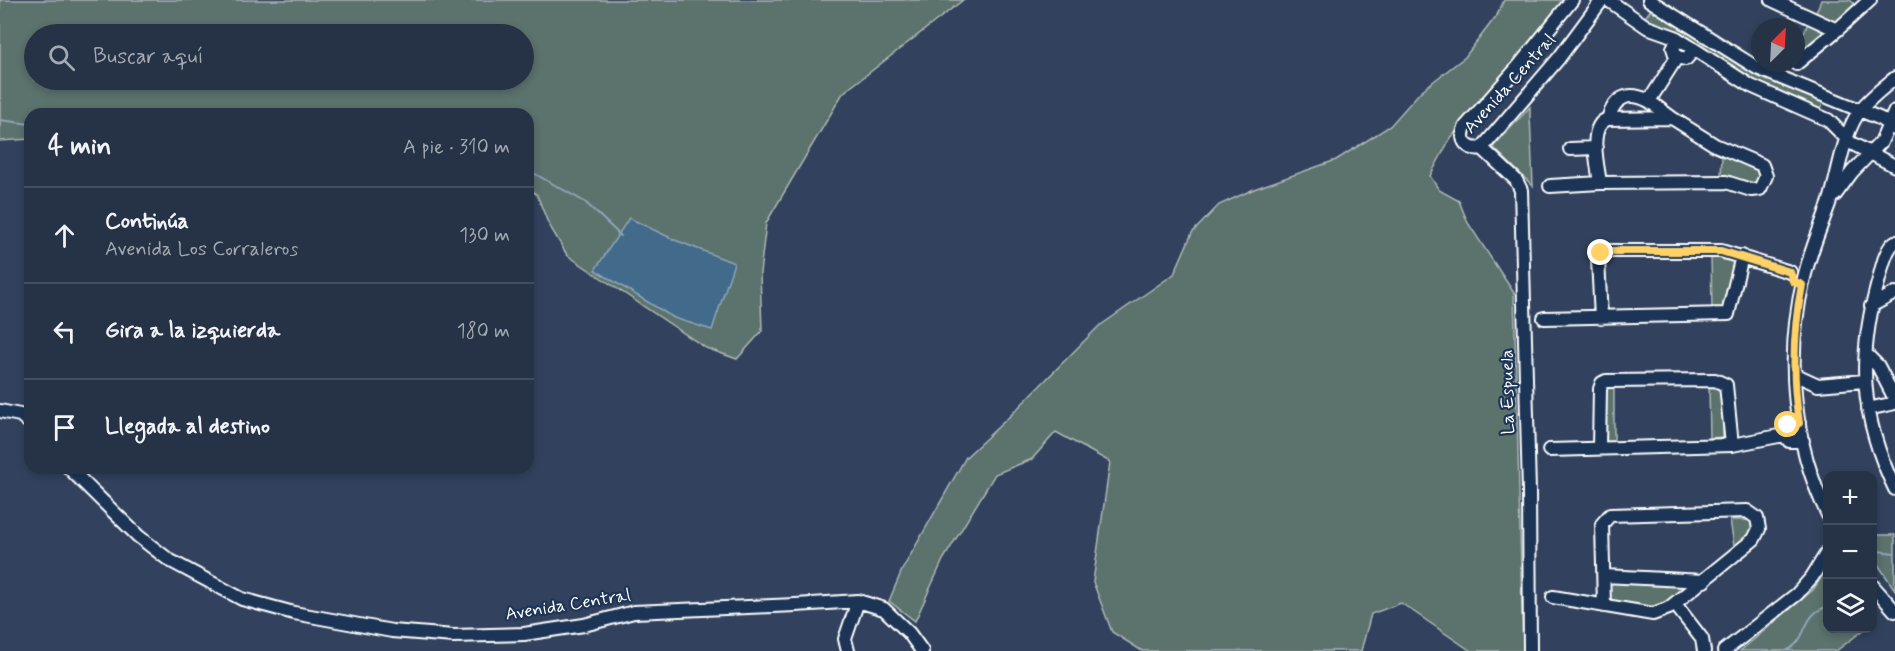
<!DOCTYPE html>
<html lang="es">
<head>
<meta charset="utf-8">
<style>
  body { margin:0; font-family:Mynerve,sans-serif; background:#323e51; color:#f1f3f6 }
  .controls { position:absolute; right:18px; bottom:18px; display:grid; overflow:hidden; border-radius:12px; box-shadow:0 3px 9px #0003 }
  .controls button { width:54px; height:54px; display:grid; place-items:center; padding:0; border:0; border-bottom:2px solid #424d5f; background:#263246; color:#f1f3f6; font:30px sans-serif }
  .compass { position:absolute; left:1751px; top:18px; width:54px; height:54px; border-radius:50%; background:#263246; box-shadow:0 3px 9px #0003; rotate:24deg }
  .stop { position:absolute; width:18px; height:18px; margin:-14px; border:4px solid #ffd166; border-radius:50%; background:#fff }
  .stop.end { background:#ffd166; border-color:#fff; box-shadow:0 2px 6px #0008 }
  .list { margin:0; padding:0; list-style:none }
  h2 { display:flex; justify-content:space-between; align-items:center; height:78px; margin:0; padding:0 24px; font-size:26px }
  h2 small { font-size:20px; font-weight:400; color:#a4aab3 }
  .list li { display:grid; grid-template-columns:39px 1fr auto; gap:18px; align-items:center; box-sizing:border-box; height:96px; padding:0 24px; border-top:2px solid #424d5f }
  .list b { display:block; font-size:22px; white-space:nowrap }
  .list p { margin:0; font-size:20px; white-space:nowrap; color:#a4aab3 }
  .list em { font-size:20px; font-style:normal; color:#a4aab3 }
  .icon { flex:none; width:33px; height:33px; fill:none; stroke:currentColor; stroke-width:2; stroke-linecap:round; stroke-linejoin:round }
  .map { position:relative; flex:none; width:1895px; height:651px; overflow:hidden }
  .search { position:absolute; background:#263246; box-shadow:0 3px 9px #0003; left:24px; top:24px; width:510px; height:66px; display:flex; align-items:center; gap:15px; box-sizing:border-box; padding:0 21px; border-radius:33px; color:#a4aab3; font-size:22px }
  .panel { position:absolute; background:#263246; box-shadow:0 3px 9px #0003; left:24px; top:108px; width:510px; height:366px; border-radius:18px }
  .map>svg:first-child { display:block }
  .green { fill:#5c726d; stroke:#aeb8b6; stroke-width:1.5; fill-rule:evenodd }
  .water { fill:#436b8b; stroke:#8ea6b9; stroke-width:1.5 }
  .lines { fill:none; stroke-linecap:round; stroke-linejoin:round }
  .stream { stroke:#8ea6b9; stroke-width:2 }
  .minor-casing { stroke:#fff; stroke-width:16 }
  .minor { stroke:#1d3557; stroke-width:12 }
  .route { stroke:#ffd166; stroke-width:8 }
  .labels { text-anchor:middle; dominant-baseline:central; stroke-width:4.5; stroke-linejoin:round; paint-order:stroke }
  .street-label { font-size:18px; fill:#fff; stroke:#1d3557 }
</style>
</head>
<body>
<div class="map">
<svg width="1895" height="651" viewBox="0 0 1895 651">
  <rect width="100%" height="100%" fill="#32425e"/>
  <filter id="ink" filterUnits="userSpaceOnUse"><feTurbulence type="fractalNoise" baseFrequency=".0167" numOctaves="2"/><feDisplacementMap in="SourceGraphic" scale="12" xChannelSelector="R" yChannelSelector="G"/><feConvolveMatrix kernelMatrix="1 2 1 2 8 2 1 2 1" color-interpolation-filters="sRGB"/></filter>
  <g filter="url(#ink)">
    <path class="green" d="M0,0H963L843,93L766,223L760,273L762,331L737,359L706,348L567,255L548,223L537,195L528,187V114H30V139L0,141ZM34,34H524V80H34Z
      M1504,0H1565L1450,139L1430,176L1439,190L1459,201L1468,223L1514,293L1523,651H1471L1401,603L1371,614L1361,651H1142L1112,632L1093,582L1110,462L1056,432L1032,459L995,474L943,560L915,621L889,601L902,570L966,457L1010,416L1098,327L1174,274L1192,233L1219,205L1254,189L1336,160L1390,126L1421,91L1465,57L1497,15Z
      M1821,0H1850L1858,7L1837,26L1815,15Z
      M1652,8L1824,100L1820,112L1744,77L1643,20Z
      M1808,23L1831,32L1796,57V52Z
      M1530,107V115L1533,186L1493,147Z
      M1722,155L1761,169L1756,187L1721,179Z
      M1711,255L1735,260L1725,310H1712Z
      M1709,386H1722L1723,437L1710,438Z
      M1603,388H1614V442H1603Z
      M1730,520H1752C1756,535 1746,542 1735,552Z
      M1878,535H1895V590L1873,557V536Z
      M1827,569L1828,628L1865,629L1836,651H1740L1813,590Z
      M1607,581L1691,585L1671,602L1656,609L1607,602Z"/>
    <path class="water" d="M629,218L675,240L734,263L712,330L674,318L595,270Z"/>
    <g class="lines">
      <path class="stream" d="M0,120L30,124
        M528,170L585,202L621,236
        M1877,551L1895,553
        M1786,651C1806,641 1802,624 1815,613C1818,610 1824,608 1828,606"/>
      <g class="minor-casing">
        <path id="minor" d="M1572,0L1518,67L1466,126C1458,139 1467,151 1482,148L1559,58L1602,0
          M1608,0L1647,27L1675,37L1751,86L1828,120L1851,143L1895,166
          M1649,0L1757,68L1879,118L1895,129
          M1772,0L1837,30
          M1678,39L1673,48L1676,57L1686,59L1694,50
          M1796,64L1837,30L1870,0
          M1608,119L1672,118
          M1482,148L1516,180L1521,190L1529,491L1530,651
          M1570,149L1596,148
          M1600,183C1598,167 1587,125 1608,119C1615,96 1629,91 1649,101L1677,57
          M1550,186L1600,183L1726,182L1751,190L1760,189L1766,176L1762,165L1715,145L1672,118L1649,101
          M1835,195L1852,172L1881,142L1895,111
          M1895,242C1885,249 1882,268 1879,279C1857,356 1860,417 1895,489
          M1871,306L1895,293
          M1544,318L1728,314L1742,256
          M1601,318L1598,259L1601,253L1609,251H1721L1790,272
          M1866,354L1878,366L1895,399
          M1794,374L1818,385L1864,381
          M1868,409L1895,403
          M0,411L20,415L30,423
          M1799,423L1788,425L1783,433L1789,441H1803
          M1599,448L1600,389L1602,383L1606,381L1715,380L1726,385L1732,445
          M1549,450L1732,445L1784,435
          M69,468L138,536L169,560L242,599L294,613L392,631L454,636L524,634L584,625L634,612L796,605L858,601L884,609L909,633L922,651
          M1828,515C1792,443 1785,355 1804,278C1810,252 1820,229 1829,204C1839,174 1842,134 1861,109C1871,97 1883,88 1895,78
          M1604,576L1704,581
          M1872,585L1895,611
          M1553,597L1653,614L1669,608L1754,539L1759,529L1757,518L1747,511L1610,515L1602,524L1604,606
          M1675,604L1702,639L1704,651
          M848,651L845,639L858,601
          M1724,651L1797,594L1812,577L1828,551"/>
      </g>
      <use href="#minor" class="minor"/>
    </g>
  </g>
  <g class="lines" filter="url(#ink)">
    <path class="route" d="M1601,253L1609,251H1721L1790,272L1793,281L1802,285C1793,331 1792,376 1799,423L1788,425"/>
  </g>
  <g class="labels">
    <g class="street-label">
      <text transform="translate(1510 84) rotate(-48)">Avenida Central</text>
      <text transform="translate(1508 392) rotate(-91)">La Espuela</text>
      <text transform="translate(568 605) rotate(-9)">Avenida Central</text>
    </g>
  </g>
</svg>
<div class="controls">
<button>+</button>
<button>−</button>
<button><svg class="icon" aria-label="layers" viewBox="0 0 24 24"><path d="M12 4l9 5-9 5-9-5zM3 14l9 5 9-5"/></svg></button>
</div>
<svg class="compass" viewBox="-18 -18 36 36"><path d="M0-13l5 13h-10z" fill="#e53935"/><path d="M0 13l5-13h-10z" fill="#a4aab3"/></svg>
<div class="stop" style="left:1788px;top:425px"></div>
<div class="stop end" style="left:1601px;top:253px"></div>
<div class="search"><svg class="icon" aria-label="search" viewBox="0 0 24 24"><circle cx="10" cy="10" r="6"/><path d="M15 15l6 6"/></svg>Buscar aquí</div>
<section class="panel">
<h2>4 min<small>A pie · 310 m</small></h2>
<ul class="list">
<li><svg class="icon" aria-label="ahead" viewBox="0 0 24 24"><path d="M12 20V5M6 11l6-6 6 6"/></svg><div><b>Continúa</b><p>Avenida Los Corraleros</p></div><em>130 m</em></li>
<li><svg class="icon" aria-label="left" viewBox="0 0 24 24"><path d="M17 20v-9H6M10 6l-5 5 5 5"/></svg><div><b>Gira a la izquierda</b></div><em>180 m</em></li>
<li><svg class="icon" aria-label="arrive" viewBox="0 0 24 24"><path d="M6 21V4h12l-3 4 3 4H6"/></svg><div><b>Llegada al destino</b></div></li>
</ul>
</section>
</div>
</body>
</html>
